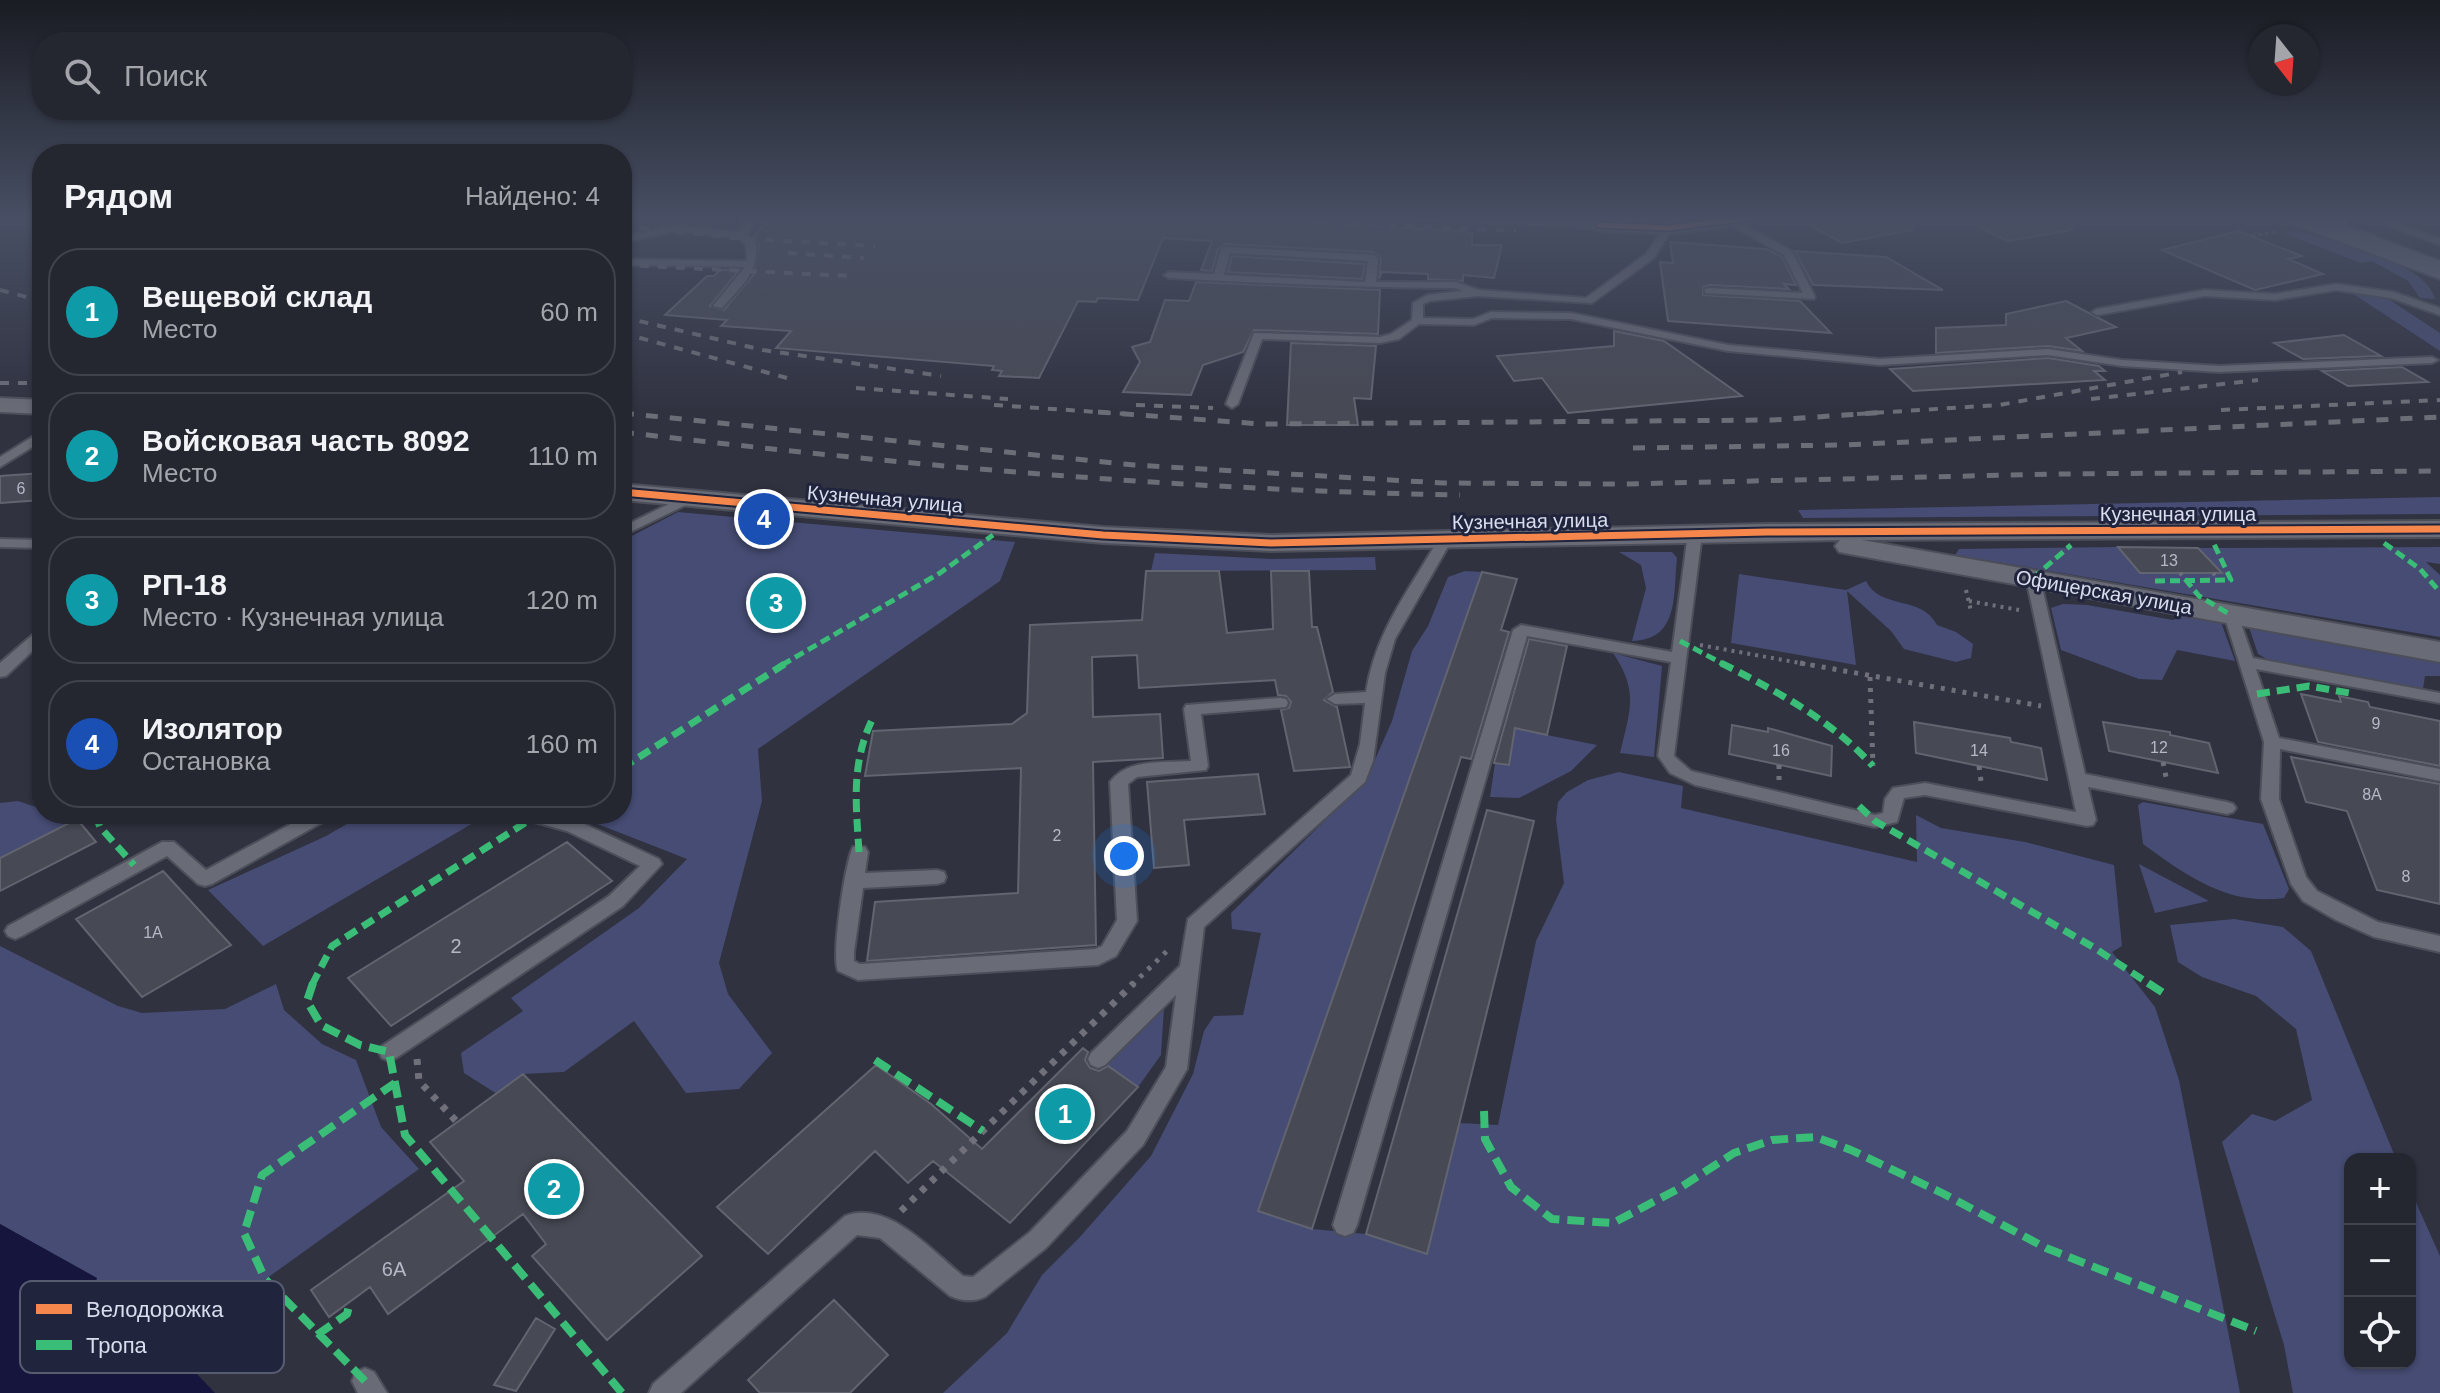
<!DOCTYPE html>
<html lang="ru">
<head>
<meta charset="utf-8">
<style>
  body { margin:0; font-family:Helvetica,sans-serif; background:#2c2e38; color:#f1f3f6 }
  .controls { position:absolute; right:24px; bottom:24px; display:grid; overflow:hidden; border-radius:16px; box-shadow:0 2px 6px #0004 }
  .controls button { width:72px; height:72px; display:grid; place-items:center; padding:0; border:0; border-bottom:2px solid #41434c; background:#242630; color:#f1f3f6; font:40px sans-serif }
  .compass { position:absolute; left:2248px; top:24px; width:72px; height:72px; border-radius:50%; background:#242630; box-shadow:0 2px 6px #0004; rotate:163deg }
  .you { position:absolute; left:1124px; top:856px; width:28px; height:28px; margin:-20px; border:6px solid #fff; border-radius:50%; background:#1a73e8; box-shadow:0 0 0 12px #1a73e833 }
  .badge { display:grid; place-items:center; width:52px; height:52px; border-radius:50%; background:#db2777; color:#fff; font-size:26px; font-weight:700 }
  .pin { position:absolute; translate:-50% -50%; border:4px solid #fff; box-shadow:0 2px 8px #0006 }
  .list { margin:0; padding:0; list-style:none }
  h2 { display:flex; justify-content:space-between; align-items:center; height:104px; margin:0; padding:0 32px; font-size:34px }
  h2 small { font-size:26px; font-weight:400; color:#a3a5ab }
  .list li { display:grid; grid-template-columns:52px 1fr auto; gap:24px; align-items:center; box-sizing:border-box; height:128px; margin:0 16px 16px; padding:0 16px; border:2px solid #41434c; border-radius:32px }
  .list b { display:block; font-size:30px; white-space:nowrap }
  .list p { margin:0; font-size:26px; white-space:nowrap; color:#a3a5ab }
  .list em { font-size:26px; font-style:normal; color:#a3a5ab }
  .icon { flex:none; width:44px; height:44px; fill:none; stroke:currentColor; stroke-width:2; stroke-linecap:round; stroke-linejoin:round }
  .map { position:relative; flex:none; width:2440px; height:1393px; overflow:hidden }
  .search { position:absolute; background:#242630; box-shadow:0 2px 6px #0004; left:32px; top:32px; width:600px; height:88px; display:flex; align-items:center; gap:20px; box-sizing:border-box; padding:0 28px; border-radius:32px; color:#a3a5ab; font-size:30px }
  .panel { position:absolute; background:#242630; box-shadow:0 2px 6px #0004; left:32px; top:144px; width:600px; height:680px; border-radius:32px }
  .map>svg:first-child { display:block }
  .green { fill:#464c73 }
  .water { fill:#15153d }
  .building { fill:#474954; stroke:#626470; stroke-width:2 }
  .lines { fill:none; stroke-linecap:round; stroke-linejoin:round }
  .service-casing { stroke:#4c4e5a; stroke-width:4 }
  .minor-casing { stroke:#4c4e5a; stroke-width:4 }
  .primary-casing { stroke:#4c4e5a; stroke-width:4 }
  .path-far3 { stroke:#6f707a; stroke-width:3; stroke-dasharray:3 4; stroke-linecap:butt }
  .path-far2 { stroke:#6f707a; stroke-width:4; stroke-dasharray:3 5; stroke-linecap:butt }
  .path-far1 { stroke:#6f707a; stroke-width:5; stroke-dasharray:4 7; stroke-linecap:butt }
  .path { stroke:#6f707a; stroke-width:7; stroke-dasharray:6 8; stroke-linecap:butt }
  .service { fill:#696b76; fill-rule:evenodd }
  .minor { fill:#696b76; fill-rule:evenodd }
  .primary { fill:#6b6d7c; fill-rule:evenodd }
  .rail-far1 { stroke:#6c6e77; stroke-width:4; stroke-dasharray:9 9; stroke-linecap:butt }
  .rail { stroke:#6c6e77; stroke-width:5; stroke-dasharray:12 12; stroke-linecap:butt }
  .quiet-far3 { stroke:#3abd76; stroke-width:4; stroke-dasharray:8 4; stroke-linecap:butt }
  .quiet-far2 { stroke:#3abd76; stroke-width:5; stroke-dasharray:10 5; stroke-linecap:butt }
  .quiet-far1 { stroke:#3abd76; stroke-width:7; stroke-dasharray:13 7; stroke-linecap:butt }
  .quiet { stroke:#3abd76; stroke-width:8; stroke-dasharray:17 8; stroke-linecap:butt }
  .cycleway-far1-casing { stroke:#20243c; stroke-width:8 }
  .cycleway-casing { stroke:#20243c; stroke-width:11 }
  .cycleway-far1 { stroke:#f5874c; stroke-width:5 }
  .cycleway { stroke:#f5874c; stroke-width:7 }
  .labels { text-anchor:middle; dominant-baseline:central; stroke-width:6; stroke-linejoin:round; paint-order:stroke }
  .number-label { font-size:16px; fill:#b5b8c7 }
  .street-label { font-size:20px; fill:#dadded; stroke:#20243c }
  .near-number-label { font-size:20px; fill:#b5b8c7 }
  .key { fill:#20243c; stroke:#585c71; stroke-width:2 }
  .key-label { font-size:22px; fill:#dadded }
</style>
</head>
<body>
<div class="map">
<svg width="2440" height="1393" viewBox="0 0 2440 1393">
  <rect width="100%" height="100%" fill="#303240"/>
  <path class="green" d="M2298,230C2331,242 2425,260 2435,299L2420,298L2408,281L2372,261L2361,263L2283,233Z
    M2349,291L2390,300L2440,333V351Z
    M2440,497V514L1803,518L1798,510Z
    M678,512L1015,542L1000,581L758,749L762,801L719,963L728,994L772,1053L739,1089L686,1093L634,1021L564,1072L523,1074L497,1094L464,1073L461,1053L523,1011L511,998L639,908L687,859L572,814H622V541Z
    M2118,547L2140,573H2220L2198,548L2440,547V564L2426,562L2440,575V637L1955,555L1959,549Z
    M1619,552H1672L1677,558C1673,594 1680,640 1632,641L1646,588L1641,565Z
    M1155,553L1273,559L1375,557L1376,570L1151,571Z
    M1465,571L1482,572L1258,1211L1312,1229L1366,1234L1427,1253L1459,1123L1498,1125L1536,941L1564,883L1556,819L1558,802L1567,792L1588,780L1619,772L1683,786L1681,808L1917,862L1916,815L1941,828L2025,842L2114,865L2122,946L2112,952L2155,1007L2179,1080L2240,1393H943L1007,1333L1042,1275L1079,1238L1151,1156L1193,1074L1204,1031L1214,1016L1243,1015L1261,933L1232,929L1231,913L1366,780L1392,721L1412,651L1428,626L1448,577Z
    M1739,574L1846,590L1866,581C1880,610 1922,595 1937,625L1956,632L1973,644L1971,658L1956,662L1904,649L1891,631L1847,591L1856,665L1731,643Z
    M2063,604L2087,605L2173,620L2184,615L2221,622L2235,661L2177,650L2162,680L2139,679L2061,650L2051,608Z
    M2249,627L2440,661V676H2425L2423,689L2267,659L2258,654Z
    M1613,653L1662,666L1654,757L1620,753C1630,711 1639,691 1613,653Z
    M1507,727L1597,745L1571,771L1519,798L1490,797L1495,763L1509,765L1511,749L1498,747Z
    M18,801L42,809V814H59L77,819L0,858V803Z
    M2143,802L2263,824L2289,889L2284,898C2228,906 2187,876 2143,844L2138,805Z
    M364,814H460L475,822L263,946L208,890L326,836Z
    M2139,864L2209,901L2155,913Z
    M2234,919L2283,927L2311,951L2396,1159H2350V1363H2410V1189L2440,1256V1393H2293L2284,1345L2222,1142L2252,1114L2275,1121L2312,1100L2296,1029L2256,996L2202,977L2178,962L2170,925Z
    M0,946L118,1006L142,1013L225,1009L276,984L284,1010L322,1044L356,1060L381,1127L419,1169L199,1327L158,1333L78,1336L96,1278L0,1224Z
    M1164,1008L1161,1055L1138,1087L1107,1065Z"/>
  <path class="water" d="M0,1224L97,1278L78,1335L158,1333L215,1393H0Z"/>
  <path class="building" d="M772,217H1199L1462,231L1472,234V245H1502L1494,278L1463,275V281L1428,279V274L1382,272L1379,279L1381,258L1373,252L1226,244L1218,249L1212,271L1201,270L1212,241L1163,238L1138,300L1098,298L1096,302L1078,301L1039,378L999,376L1002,371L992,370L994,366L776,348L791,331L721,326L727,320L665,315L707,276H714L720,270H739L710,306L724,310L754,274L759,244L753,237Z
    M1795,217H1912L1913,230L1842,243Z
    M1960,217H2071L2072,230L2007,241Z
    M2238,231L2302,256L2288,259L2323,274L2255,290L2162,250Z
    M1670,242L1766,249L1782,257L1796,285L1784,284L1789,289L1709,285L1703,287V295L1800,301L1831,333L1668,321L1660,262L1673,263Z
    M1795,251L1886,257L1943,290L1813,285Z
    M1232,256L1365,264L1362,279L1228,272Z
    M1196,282L1380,290L1378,334L1254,330L1243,352L1203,365L1191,395L1123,392L1140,362L1132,347L1150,342L1165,300L1189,301Z
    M2066,301L2116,327L2066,338L2082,351L2048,346L1936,353V328L2006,325V314Z
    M1614,331L1664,341L1742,396L1568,413L1542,378L1514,381L1497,356L1614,346Z
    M2344,335L2381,356L2303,359L2274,343Z
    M1291,343L1376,346L1371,399L1354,398L1358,425H1287Z
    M2048,358L2099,366L2105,371H2094L2105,380L1913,391L1890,369Z
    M2402,367L2428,382L2348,386L2322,371Z
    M42,473V500L0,503V476Z
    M2118,547L2198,548L2222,573H2140Z
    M1146,571H1219L1227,633L1273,629L1271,571H1309L1312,627H1317L1333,692L1324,700L1337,707L1350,767L1294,771L1281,710L1289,708L1291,702L1286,696L1278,695L1275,680L1139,688L1137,655L1092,657L1093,717L1160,714L1163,758L1093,762L1096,945L867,961L875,902L1018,893L1021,768L865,776L873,731L1012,724L1027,713L1030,625L1142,620Z
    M1482,572L1517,579L1501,630L1509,632L1471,759L1461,757L1312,1229L1258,1211Z
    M1529,639L1567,646L1547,735L1515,728L1509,765L1494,763Z
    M2301,694L2341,702L2339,696L2368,702L2370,707L2440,721V766L2318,742Z
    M1914,722L2010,738L2011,742L2041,748L2047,780L1916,753Z
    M2103,722L2170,732V735L2209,743L2218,773L2109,751Z
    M1732,725L1768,732V728L1832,746L1831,776L1729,754Z
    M2291,757L2440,784V904L2377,890L2347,811L2306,802Z
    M1258,774L1265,814L1184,820L1189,865L1154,868L1147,782Z
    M1487,810L1534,821L1427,1254L1366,1234Z
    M77,819L96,842L0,891V858Z
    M567,842L612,881L391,1026L348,978Z
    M163,871L231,945L142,997L76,919Z
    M1083,1048L1088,1052L1085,1060L1090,1068L1099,1071L1108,1066L1138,1087L1010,1223L933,1161L908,1183L875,1151L768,1254L717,1207L876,1065L931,1104L982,1149Z
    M523,1074L702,1256L607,1340L532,1256L546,1244L523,1214L388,1314L370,1287L329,1317L311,1290L464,1181L430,1142Z
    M834,1300L888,1355L850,1393H760L748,1380Z
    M536,1318L555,1329L516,1391L494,1385Z"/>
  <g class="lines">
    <g class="service-casing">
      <path id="service" d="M748,217H758L747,235L756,244C758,275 741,286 722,308L713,306L745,267L622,265V259L747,261L746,245L739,238L675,231L622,243V237L675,225L739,232Z
        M1403,217L1593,222L1592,217H1602L1604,225L1599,228L1408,220Z
        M2366,217H2381L2440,239V245Z
        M1732,219L1792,251L1815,297L1814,299L1705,293V289L1709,288L1803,293L1784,255L1729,224L1727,222Z
        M1668,225L1673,228L1654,258L1592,303L1478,296L1430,301L1423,304V318L1473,319L1491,312L1571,313L1728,345L1880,359L2048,349L2122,360L2219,366L2432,357L2438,360L2432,363L2219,372L2122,366L2048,355L1880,365L1728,351L1571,319L1492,318L1474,325L1419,324L1399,339L1380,343L1262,339L1238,404L1232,408L1226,404L1254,333L1380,337L1391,334L1412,320L1413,303L1427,295L1463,291L1455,288C1359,288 1264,283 1169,278L1164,275L1169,272L1214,274L1221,250L1226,247L1373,255L1378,258L1376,282H1456L1479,290L1586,298L1646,254L1665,226ZM1230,253L1368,261L1365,282L1224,275Z
        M2336,284L2393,292L2440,308V315L2391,298L2336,290L2275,300L2205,296L2097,315L2092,312L2097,309L2205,290L2275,294Z
        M42,431V441L0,467V457Z
        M689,494L694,495V501L622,536V527Z
        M1695,530L1702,534L1674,756L1691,771L1875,815L1883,813L1885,799L1893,788L1925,783L2076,812L2026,578L2033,574L2040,578L2085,774L2227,802L2233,804L2236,808L2233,812L2227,814L2088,787L2096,820L2093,825L2087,826L1925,795L1904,798L1897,822L1875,827L1695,785L1670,773L1658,756L1671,662L1527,636L1357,1225L1353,1233L1345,1236L1337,1233L1333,1225L1513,630L1521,625L1672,652L1688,534Z
        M1446,534L1453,538L1395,639L1385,673L1373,761L1365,782L1204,927L1187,1069L1143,1145L1046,1248L985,1297C974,1302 961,1301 950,1296L880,1238L857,1235L681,1393H649L653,1384L845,1216C888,1199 932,1251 963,1276L973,1277L1030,1232L1127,1131L1166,1067L1176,995L1105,1065L1098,1068L1091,1065L1088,1059L1091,1053L1180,966L1188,919L1351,775L1360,744L1365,703L1335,704L1327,699L1335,694L1366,692C1376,630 1409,591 1439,538Z
        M0,539L42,540V548L0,547Z
        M2231,610L2238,615L2253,658L2440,693V703L2256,669L2279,738L2440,769V781L2280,749L2279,799L2306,877L2317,891L2378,922L2440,936V952L2374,937L2336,920L2303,901L2291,884L2261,799L2264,742L2224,615Z
        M42,629V642L6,676L0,677V663L37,631Z
        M1280,698L1286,699L1288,703L1286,707L1201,714L1208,766L1206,770L1137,777L1128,784L1137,921L1116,956L1098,965L858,980L838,971C831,956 845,863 853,847H865L868,852L865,873L937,870L944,872L946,877L944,882L937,884L863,888L854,952V961L860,964L1095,949L1102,946L1117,920L1110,782C1128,758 1164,763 1191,761L1184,709L1186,705Z
        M309,814H333L330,818L212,884L205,886L198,884L167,856L22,936L15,939L8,936L5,931L8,926L162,842H174L206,870Z
        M517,814H551L578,821L659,859L662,864L623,906L396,1058L389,1061L382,1058L379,1052L382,1046L609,896L640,866L567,831L520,818Z
        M365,1368L374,1372L387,1393H358L352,1381L356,1372Z"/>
    </g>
    <g class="minor-casing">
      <path id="minor" d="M1708,217H1767L1758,223L1668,234L1599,231L1589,225L1599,219L1668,222Z
        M0,398L42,400V414L0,412Z
        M622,484L1103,527L1271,535L1767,524L2440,521V537L1862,540L2440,642V662L1849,554L1839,552L1835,546L1840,540L1271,551L1103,543L622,500Z"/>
    </g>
    <g class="primary-casing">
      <path id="primary" d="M2286,217H2324L2440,261V279L2290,223Z"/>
    </g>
    <path class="path-far3" d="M2252,236L2279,231"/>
    <path class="path-far2" d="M2180,573L2185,579
      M2213,573L2221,582
      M1966,590L1971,611
      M1969,601L2019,610
      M1700,645L1811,665"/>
    <path class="path-far1" d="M1800,663L2041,706
      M1870,677L1873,766
      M2163,762L2166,777
      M1779,765V780
      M1979,766L1981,781
      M1132,985L1168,950"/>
    <path class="path" d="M417,1059L419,1081L458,1123
      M901,1211L1134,983"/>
    <use href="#service" class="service"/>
    <use href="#minor" class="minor"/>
    <use href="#primary" class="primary"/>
    <path class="rail-far1" d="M705,217L766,222
      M1262,217L1516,231
      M622,226L734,238L875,246
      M788,253L864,258
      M622,265L851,276
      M0,290L42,301
      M622,317L763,350L941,376
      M622,333L787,378
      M0,383H42
      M856,388L1008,399
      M2091,399L2258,380
      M994,405L1127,414
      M1136,405L1213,408
      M2221,410L2440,400
      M622,413L635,414
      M1857,414L1999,405L2182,372"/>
    <path class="rail" d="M1098,412L1262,424L1773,420L1888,412
      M622,413L1134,465L1443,483L1624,484L2055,474L2440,471
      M622,432C901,465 1179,490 1460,495
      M1633,448L1843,445L2440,417"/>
    <path class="quiet-far3" d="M2341,217L2347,225"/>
    <path class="quiet-far2" d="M2384,543L2420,569L2440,592
      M2033,578L2071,545
      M2185,579L2199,596L2231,615
      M2155,581L2231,580L2214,544
      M1680,641L1725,665
      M782,665L940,573L993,535"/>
    <path class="quiet-far1" d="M1721,663C1778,692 1830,719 1873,766
      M2257,694L2309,686L2355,694
      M622,768L786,663
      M1859,806L1875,821L2093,947L2151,985
      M95,814L100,827L134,865
      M859,852C856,804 851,764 872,720
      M312,985L332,946L539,814"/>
    <path class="quiet" d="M313,983L307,1001L321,1025L360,1045L389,1052L405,1135L622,1393
      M2148,983L2168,996
      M875,1060L983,1131
      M1484,1111L1485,1139L1511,1187L1552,1219L1613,1223L1678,1189L1734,1153L1772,1140L1815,1137L1851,1150L1944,1194L2046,1248L2256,1331
      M317,1335L347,1314L350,1302
      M365,1381L265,1279L244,1233L262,1175L395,1083"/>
    <g class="cycleway-far1-casing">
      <path id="cycleway-far1" d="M1599,225L1668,228L1758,217"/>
    </g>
    <g class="cycleway-casing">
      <path id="cycleway" d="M622,492L1103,535L1271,543L1767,532L2440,529"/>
    </g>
    <use href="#cycleway-far1" class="cycleway-far1"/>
    <use href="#cycleway" class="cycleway"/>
  </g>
  <linearGradient id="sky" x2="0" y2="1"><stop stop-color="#1a1c23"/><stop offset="0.53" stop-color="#484f64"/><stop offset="1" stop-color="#484f64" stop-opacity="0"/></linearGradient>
  <rect width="2440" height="412" fill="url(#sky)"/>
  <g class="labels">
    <g class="number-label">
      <text x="21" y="488">6</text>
      <text x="2169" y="560">13</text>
      <text x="2376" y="723">9</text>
      <text x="2159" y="747">12</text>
      <text x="1781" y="750">16</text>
      <text x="1979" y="750">14</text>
      <text x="2372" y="794">8А</text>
      <text x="1057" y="835">2</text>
      <text x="2406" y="876">8</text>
      <text x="153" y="932">1А</text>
    </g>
    <g class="street-label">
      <text transform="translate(885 499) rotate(5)">Кузнечная улица</text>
      <text x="2178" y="514">Кузнечная улица</text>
      <text transform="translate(1530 521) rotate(-1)">Кузнечная улица</text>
      <text transform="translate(2104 592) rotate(10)">Офицерская улица</text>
    </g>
    <g class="near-number-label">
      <text x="456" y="946">2</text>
      <text x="394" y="1269">6А</text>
    </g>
  </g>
  <rect x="20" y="1281" width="264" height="92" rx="12" class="key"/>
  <rect x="36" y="1304" width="36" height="10" fill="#f5874c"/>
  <rect x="36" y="1340" width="36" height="10" fill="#3abd76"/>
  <g class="key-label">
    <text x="86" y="1317">Велодорожка</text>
    <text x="86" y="1353">Тропа</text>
  </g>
</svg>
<div class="controls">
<button>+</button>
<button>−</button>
<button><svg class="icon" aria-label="locate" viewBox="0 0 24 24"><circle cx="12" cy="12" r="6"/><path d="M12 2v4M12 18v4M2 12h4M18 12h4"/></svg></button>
</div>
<svg class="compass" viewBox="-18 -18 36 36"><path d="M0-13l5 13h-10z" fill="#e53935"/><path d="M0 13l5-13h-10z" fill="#a3a5ab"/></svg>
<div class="you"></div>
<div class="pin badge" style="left:1065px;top:1114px;background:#0f9aa8">1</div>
<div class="pin badge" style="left:554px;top:1189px;background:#0f9aa8">2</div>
<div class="pin badge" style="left:776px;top:603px;background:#0f9aa8">3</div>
<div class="pin badge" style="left:764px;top:519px;background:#1a4fb4">4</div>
<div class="search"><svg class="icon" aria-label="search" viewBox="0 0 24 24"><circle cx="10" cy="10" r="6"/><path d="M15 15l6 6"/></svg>Поиск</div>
<section class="panel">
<h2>Рядом<small>Найдено: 4</small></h2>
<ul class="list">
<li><span class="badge" style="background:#0f9aa8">1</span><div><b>Вещевой склад</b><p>Место</p></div><em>60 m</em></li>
<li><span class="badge" style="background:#0f9aa8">2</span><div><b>Войсковая часть 8092</b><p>Место</p></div><em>110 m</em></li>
<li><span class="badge" style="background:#0f9aa8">3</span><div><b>РП-18</b><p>Место · Кузнечная улица</p></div><em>120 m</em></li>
<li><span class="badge" style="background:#1a4fb4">4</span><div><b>Изолятор</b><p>Остановка</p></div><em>160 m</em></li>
</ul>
</section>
</div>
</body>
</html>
